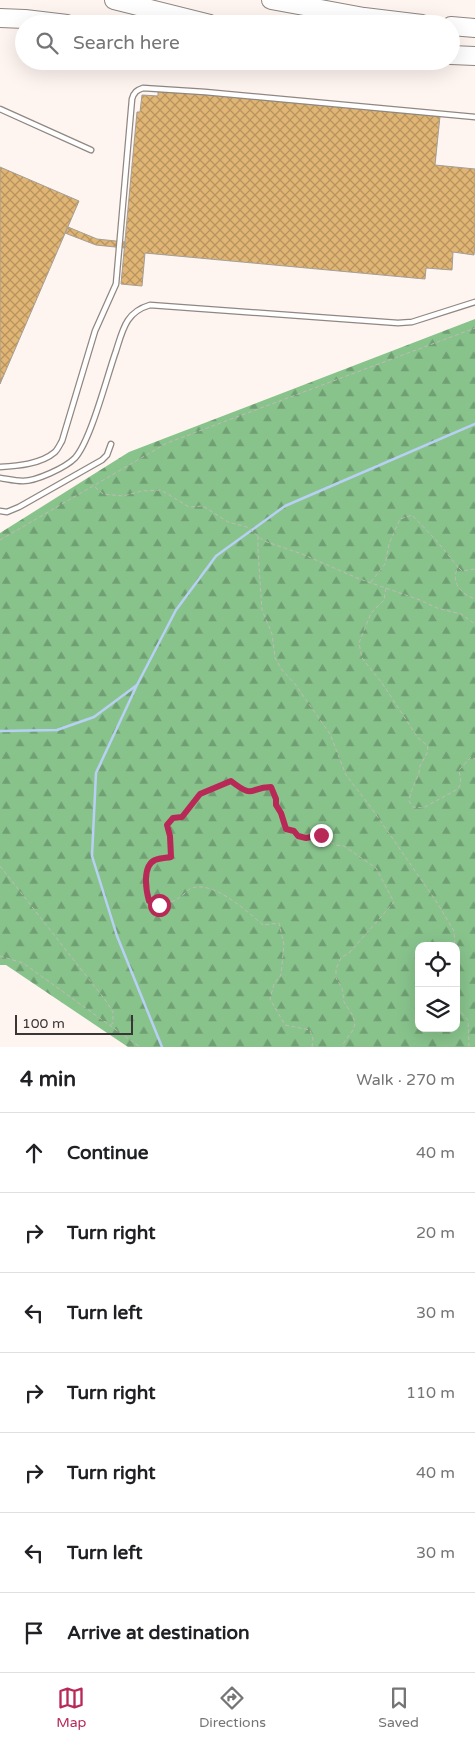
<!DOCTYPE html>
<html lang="en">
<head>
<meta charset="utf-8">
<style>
  body { margin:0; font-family:"Varela Round",sans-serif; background:#f2f2f2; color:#202124 }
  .controls { position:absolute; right:15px; bottom:15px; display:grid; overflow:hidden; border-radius:10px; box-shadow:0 5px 20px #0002 }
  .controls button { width:45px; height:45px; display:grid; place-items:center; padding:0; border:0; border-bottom:1px solid #e0e0e0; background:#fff; color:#202124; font:25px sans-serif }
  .scale { position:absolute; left:15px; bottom:12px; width:118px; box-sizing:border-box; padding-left:5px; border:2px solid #3a3635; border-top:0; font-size:14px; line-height:18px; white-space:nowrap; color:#3a3635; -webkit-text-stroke:4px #fef4f0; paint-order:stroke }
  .stop { position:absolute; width:15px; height:15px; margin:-11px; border:4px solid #b82957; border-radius:50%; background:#fff }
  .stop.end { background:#b82957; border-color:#fff; box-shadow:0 1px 5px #0008 }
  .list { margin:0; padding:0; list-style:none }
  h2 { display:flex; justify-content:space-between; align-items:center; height:65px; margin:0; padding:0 20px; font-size:21px }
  h2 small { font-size:16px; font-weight:400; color:#757577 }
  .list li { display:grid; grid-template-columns:32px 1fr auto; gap:15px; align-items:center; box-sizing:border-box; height:80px; padding:0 20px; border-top:1px solid #e0e0e0 }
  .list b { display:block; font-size:19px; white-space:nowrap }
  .list em { font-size:16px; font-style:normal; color:#757577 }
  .icon { flex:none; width:28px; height:28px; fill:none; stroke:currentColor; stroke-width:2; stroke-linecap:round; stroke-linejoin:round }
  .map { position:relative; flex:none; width:475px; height:1047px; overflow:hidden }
  .search { position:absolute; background:#fff; box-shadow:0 5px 20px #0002; left:15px; right:15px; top:15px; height:55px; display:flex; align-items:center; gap:12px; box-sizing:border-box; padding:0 18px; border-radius:28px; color:#757577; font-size:19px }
  .sheet { height:625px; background:#fff }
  nav { display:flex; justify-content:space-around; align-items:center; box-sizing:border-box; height:70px; border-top:1px solid #e0e0e0; background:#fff; font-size:14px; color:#757577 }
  nav a { display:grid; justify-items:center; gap:2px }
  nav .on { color:#b82957 }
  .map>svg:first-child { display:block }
  .forest { fill:url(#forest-firs); fill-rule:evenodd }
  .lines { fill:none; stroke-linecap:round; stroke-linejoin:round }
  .stream { stroke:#b8d0f5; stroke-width:2.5 }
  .building { fill:url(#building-cross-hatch); stroke:#a39e97 }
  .service-casing { stroke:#8f8782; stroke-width:7 }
  .motorway-casing { stroke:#8f8782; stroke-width:20 }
  .path { stroke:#c1b9b6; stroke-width:1; stroke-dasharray:4 2.5; stroke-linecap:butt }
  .service { stroke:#fff; stroke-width:4.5 }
  .motorway { stroke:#fff; stroke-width:18 }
  .route { stroke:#b82957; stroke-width:6 }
</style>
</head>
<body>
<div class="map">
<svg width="475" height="1047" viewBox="0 0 475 1047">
  <defs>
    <pattern id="forest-firs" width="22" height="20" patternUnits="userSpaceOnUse" patternTransform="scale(1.25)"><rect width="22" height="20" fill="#88c38c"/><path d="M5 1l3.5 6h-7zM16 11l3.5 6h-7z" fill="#709f73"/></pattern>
    <pattern id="building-cross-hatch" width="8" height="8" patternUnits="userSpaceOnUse" patternTransform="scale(1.25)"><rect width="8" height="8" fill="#e1b573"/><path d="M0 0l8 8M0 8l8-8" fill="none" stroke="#b7945f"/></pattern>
  </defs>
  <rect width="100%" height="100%" fill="#fef4f0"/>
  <path class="forest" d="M475,319V1047H128L6,965H0V533L129,452ZM419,946H456V1028H419Z"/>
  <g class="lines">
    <path class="stream" d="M137,685L96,773L92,856L117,936L162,1047
      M0,731L57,730L94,717L137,685L176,610L216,556L285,506L475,424"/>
  </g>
  <path class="building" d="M158,90L440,116L435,165L475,169V244L474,255L453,252L452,270L426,268L425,279L145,253L142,286L121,284L137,112H140L142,95L158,96Z
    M0,167L79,201L0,384Z
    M68,227L97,239L125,242V248L96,245L65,233Z"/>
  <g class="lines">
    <g class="service-casing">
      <path id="service" d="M0,109L91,150
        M0,467C18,466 41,464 55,452C58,449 60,444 62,441L95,331L116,284L132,99C134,92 137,90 143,88L205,92L475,117
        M0,478C7,479 15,481 23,481C36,481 65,468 75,458C91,440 107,376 116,351C123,329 126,312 150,305L398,323L412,322L475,302
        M0,511L7,512L19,507L102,460L107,455L111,444"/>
    </g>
    <g class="motorway-casing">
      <path id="motorway" d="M114,0L210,24
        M271,0L364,17L422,24
        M0,18L25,19L67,24
        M451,26L475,28
        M451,55L475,56"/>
    </g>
    <path class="path" d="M95,487L103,494L123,496L142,491L161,490L189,507L203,506L228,522L247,527L264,541L302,554L357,578L420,600L437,608L461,614L475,624
      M258,536V551L262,610L272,634L275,658L282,670L295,684L330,734L346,775L370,806L436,901L454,931L455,946
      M0,540L167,443L475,328
      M459,568L462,571L475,569
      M371,582L385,564L389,544L400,519L412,515L436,540L458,567C450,582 461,594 475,599
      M386,588L384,600L371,613L359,643L362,658L382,683L418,738L428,746L427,753L420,766L419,773L411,792L409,801L413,807L423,808L458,789L461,783L459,770L471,757L475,759
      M0,866L106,1001L113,1012V1023L109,1026
      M0,956L23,963L140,1047
      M456,988L458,1009L468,1020L469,1047
      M312,1047L313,1039L310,1030L285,1025L270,999L274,984L281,975L284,945L279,923L263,925C248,912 211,878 190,889C188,890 186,892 184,894C172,904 163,906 149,901C146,890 142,866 155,860C160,858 166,858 171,857L170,836L167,825L173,819L182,817L200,794L231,781C255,800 249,787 271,787C277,801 280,815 286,829L294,831L298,835L306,838L321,835L335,845L344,846L376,868L394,902L350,952L341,958L336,969V978L342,988L344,1002L353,1016L355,1024L353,1030L343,1044L344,1047"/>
    <use href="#service" class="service"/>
    <use href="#motorway" class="motorway"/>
  </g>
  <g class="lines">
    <path class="route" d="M159,905L149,901C146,890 142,866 155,860C160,858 166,858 171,857L170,836L167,825L173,818L182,817L200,794L231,781C255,800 249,787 271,787L276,799V805L281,813L286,829L294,831L298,836L306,838L321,835"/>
  </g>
</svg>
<div class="controls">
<button><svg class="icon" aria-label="locate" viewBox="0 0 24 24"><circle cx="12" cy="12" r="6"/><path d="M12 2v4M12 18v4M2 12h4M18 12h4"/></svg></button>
<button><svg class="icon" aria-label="layers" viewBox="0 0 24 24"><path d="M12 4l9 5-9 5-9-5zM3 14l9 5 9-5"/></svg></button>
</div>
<div class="scale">100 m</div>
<div class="stop" style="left:159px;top:905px"></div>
<div class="stop end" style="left:321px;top:835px"></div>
<div class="search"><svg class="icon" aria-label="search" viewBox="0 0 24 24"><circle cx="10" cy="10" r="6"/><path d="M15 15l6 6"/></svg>Search here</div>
</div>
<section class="sheet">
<h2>4 min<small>Walk · 270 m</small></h2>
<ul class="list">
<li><svg class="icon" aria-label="ahead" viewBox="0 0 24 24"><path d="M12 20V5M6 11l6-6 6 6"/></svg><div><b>Continue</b></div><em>40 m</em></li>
<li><svg class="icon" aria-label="right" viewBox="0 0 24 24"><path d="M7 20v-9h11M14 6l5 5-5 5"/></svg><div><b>Turn right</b></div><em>20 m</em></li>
<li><svg class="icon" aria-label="left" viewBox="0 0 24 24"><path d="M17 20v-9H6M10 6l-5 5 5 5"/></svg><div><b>Turn left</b></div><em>30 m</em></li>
<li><svg class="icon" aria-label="right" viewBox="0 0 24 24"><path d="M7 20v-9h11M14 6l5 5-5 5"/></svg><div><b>Turn right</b></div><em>110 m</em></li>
<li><svg class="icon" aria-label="right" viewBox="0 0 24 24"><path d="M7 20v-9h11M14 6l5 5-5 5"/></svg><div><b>Turn right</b></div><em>40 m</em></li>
<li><svg class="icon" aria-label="left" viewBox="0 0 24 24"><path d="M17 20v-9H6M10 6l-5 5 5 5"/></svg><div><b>Turn left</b></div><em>30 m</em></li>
<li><svg class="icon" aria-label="arrive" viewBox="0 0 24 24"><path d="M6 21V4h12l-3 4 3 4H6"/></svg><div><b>Arrive at destination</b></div></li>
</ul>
</section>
<nav>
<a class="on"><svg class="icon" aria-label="map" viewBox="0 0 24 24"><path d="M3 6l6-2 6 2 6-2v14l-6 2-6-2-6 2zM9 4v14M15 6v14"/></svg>Map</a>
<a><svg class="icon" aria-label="directions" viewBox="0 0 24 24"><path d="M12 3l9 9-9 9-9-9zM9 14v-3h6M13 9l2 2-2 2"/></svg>Directions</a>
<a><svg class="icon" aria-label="saved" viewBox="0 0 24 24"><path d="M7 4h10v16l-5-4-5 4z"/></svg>Saved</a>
</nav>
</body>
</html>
